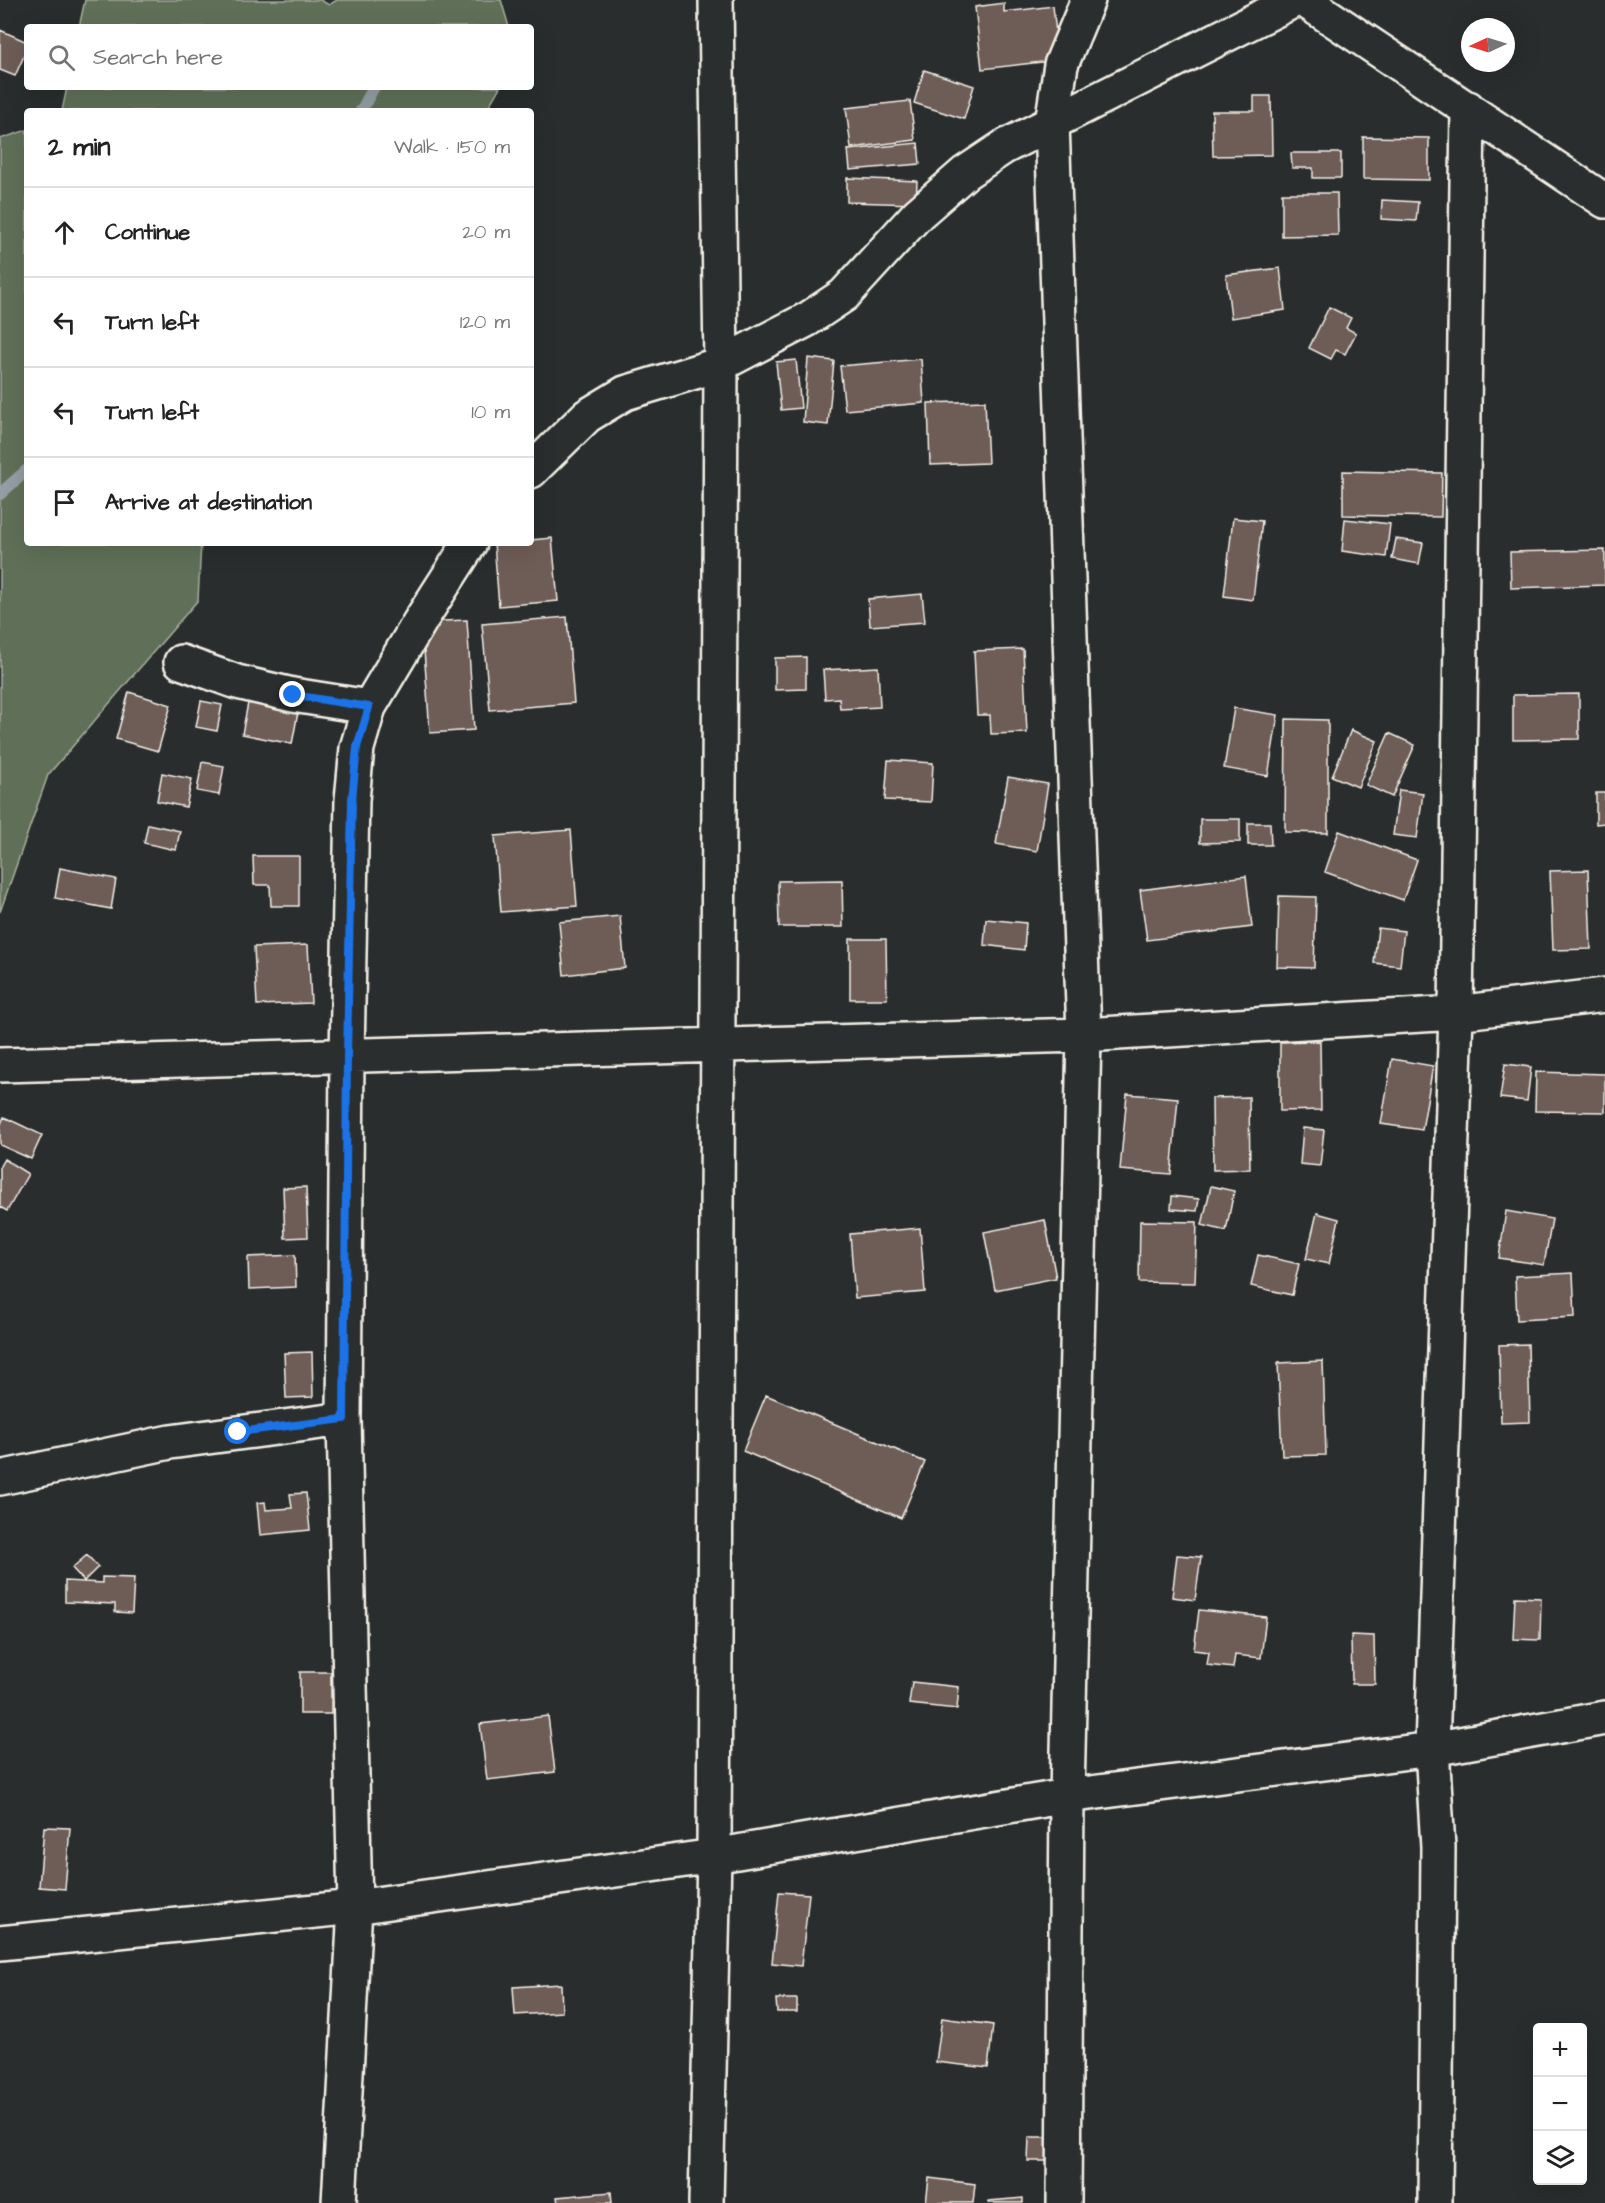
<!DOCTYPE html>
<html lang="en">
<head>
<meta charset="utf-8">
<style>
  body { margin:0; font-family:"Architects Daughter",sans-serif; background:#f6f6f6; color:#222 }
  .controls { position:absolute; right:18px; bottom:18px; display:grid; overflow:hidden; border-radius:6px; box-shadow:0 6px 24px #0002 }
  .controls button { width:54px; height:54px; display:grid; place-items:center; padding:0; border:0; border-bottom:2px solid #e0e0e0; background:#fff; color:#222; font:30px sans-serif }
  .compass { position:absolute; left:1461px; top:18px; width:54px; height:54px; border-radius:50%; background:#fff; box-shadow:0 6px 24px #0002; rotate:266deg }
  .stop { position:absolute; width:18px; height:18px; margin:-14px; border:4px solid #1a73e8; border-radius:50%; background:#fff }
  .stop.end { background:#1a73e8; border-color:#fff; box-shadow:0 2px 6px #0008 }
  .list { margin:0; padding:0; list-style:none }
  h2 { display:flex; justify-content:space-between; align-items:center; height:78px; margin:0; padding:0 24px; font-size:26px }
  h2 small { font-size:20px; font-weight:400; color:#767676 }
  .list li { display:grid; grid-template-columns:39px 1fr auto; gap:18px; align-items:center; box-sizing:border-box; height:90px; padding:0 24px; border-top:2px solid #e0e0e0 }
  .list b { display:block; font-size:22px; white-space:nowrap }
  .list em { font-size:20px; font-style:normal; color:#767676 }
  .icon { flex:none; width:33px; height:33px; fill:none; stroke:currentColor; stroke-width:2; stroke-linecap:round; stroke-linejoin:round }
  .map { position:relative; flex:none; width:1605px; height:2203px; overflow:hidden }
  .search { position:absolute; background:#fff; box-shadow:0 6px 24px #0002; left:24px; top:24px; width:510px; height:66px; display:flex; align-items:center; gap:15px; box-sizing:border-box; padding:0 21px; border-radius:6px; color:#767676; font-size:22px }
  .panel { position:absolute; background:#fff; box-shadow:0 6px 24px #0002; left:24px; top:108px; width:510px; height:438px; border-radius:6px }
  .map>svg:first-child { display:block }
  .green { fill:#607059; stroke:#aab0a0; stroke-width:1.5 }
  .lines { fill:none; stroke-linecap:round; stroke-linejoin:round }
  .stream { stroke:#949ea4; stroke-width:12 }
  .building { fill:#6e5d56; stroke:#f4f1e8; stroke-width:1.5 }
  .minor-casing { stroke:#f4f1e8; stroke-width:38 }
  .minor { stroke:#2a2d2e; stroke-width:33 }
  .route { stroke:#1a73e8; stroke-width:8 }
</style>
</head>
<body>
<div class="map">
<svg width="1605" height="2203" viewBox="0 0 1605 2203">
  <rect width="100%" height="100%" fill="#2a2d2e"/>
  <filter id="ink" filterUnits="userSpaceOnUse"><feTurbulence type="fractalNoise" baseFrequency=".0167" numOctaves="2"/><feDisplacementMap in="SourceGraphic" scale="12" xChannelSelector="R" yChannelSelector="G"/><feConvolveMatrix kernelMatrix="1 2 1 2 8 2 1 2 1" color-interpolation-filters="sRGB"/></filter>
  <g filter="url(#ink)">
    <path class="green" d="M85,0H320L329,5L337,0H501L509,27H79Z
      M67,87H500L486,111H62Z
      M27,130V543H201L198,600L48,775L0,912V139Z"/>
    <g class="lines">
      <path class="stream" d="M361,111L374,87
        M0,494L27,470"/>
    </g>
    <path class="building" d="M1004,3V12L1053,6L1059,60L982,69L975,7Z
      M0,30L27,42V49L15,76L0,70Z
      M924,70L974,86L964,119L914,103Z
      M1254,96H1271L1272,155L1213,156L1212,111H1254Z
      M910,101L915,140L851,148L846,108Z
      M1363,137L1429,138V180L1363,179Z
      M918,143L920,164L850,170L848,150Z
      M1291,153H1341V178H1313V168H1292Z
      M847,178L917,181L916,204L847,202Z
      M1282,193H1337L1338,235L1282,236Z
      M1382,200L1418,202L1416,221L1381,219Z
      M1280,268L1285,310L1231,318L1226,275Z
      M1329,307L1351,318L1346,328L1356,333L1345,354L1336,350L1331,359L1309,348Z
      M808,358L834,361L828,425L803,422Z
      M921,359L924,403L845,410L840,366Z
      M796,360L801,408L781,410L776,362Z
      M985,401L988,463L930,465L928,403Z
      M1343,471L1442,473L1441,517L1343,515Z
      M1233,518L1262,521L1253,600L1224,596Z
      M1345,519L1390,524L1386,557L1342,551Z
      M552,538L558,601L499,606L494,543H531V540Z
      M1396,539L1423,543L1419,564L1392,559Z
      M1605,550V585L1511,588L1510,552Z
      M922,594L925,622L870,626L868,599Z
      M567,617L574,703L490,710L482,624Z
      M467,620L474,730L430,733L422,622Z
      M1023,649L1027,733L991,734L990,715H977L974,651Z
      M806,657V689L775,690V658Z
      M878,667L880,707L840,709L839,698L825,699L823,670Z
      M129,692L171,705L158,751L116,739Z
      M1579,694V739L1513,740V695Z
      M201,701L222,705L217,731L196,727Z
      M248,703L298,712L292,744L242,734Z
      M1234,708L1278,715L1268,776L1224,768Z
      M1286,719L1328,720V833L1285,832Z
      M1351,730L1377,741L1358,787L1332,776Z
      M1389,733L1415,745L1392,797L1366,785Z
      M888,760L933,763L931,802L885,800Z
      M202,762L224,766L219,795L197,791Z
      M162,773L192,779L186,807L157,801Z
      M1008,777L1048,784L1037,851L996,844Z
      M1399,790L1423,793L1417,838L1393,835Z
      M1596,793H1605V823L1596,824Z
      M1200,819H1240V842L1200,843Z
      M1248,823H1270L1271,845H1248Z
      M148,824L180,831L176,850L144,843Z
      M571,830L577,906L501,912L495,836Z
      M1339,831L1417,860L1403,900L1325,872Z
      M253,856H299V906H271L270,885H254Z
      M60,868L116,879L111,909L55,898Z
      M1588,870L1591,949L1553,950L1550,871Z
      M1246,876L1252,927L1147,940L1140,890Z
      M842,880L843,927H779L778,881Z
      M1279,896L1316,897L1314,968L1277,967Z
      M620,916L625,968L564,975L559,922Z
      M986,919L1026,923L1024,950L984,945Z
      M1378,928L1404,931L1400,966L1374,963Z
      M850,939H886L887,999H850Z
      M308,945L311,1003L257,1005L254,947Z
      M1320,1041L1321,1110L1280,1111V1042Z
      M1392,1059L1433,1066L1422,1130L1381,1124Z
      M1505,1064L1531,1067L1527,1101L1500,1098Z
      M1536,1072L1605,1074V1112L1535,1111Z
      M1127,1094L1178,1098L1171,1174L1120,1170Z
      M1249,1097L1250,1169L1213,1170L1212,1098Z
      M4,1117L42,1135L31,1159L0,1145V1126Z
      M1303,1128L1324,1130L1320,1166L1300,1164Z
      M4,1159L28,1174L7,1211L0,1207V1166Z
      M1211,1186L1234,1191L1226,1231L1202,1225Z
      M306,1187L308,1237L285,1238L283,1188Z
      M1172,1196L1199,1199L1197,1211L1171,1209Z
      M1506,1211L1552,1219L1544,1265L1499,1258Z
      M1317,1213L1339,1219L1329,1264L1306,1259Z
      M1045,1220L1056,1278L995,1290L984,1232Z
      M1140,1221L1197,1222L1195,1283L1139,1282Z
      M920,1228L925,1292L855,1298L850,1234Z
      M295,1255L296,1287L249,1289L248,1257Z
      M1258,1255L1299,1264L1292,1295L1251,1286Z
      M1573,1273L1575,1317L1517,1320L1515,1276Z
      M1528,1344L1530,1422L1501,1423L1499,1345Z
      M312,1352L313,1397L286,1398L284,1353Z
      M1323,1361L1326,1455L1282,1456L1278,1363Z
      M766,1395L925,1462L901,1518L743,1451Z
      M306,1493L310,1530L260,1535L257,1503L265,1502L266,1510L292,1508L290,1494Z
      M87,1555L98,1567L84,1581L72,1568Z
      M1177,1555L1201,1557L1195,1600L1172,1597Z
      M102,1577L134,1578L132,1613L115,1612V1604L65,1602V1581L102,1583Z
      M1515,1597L1541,1598L1540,1640L1513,1639Z
      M1199,1610L1266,1617L1261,1658L1235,1655L1233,1668L1207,1665L1209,1652L1194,1650Z
      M1351,1635L1374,1636L1375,1684H1352Z
      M300,1672H331V1714H300Z
      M912,1682L959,1687L957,1709L909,1704Z
      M548,1716L555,1772L487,1780L480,1724Z
      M44,1827L70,1828L65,1889L39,1887Z
      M779,1892L809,1894L801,1966L772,1963Z
      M561,1984L562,2012L515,2015L513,1987Z
      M776,1999H797V2012H777Z
      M942,2018L993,2025L988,2068L936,2062Z
      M1029,2137H1047V2161H1028Z
      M929,2178L975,2184L973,2203H926Z
      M611,2192L612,2203H558L557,2197Z
      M1023,2198V2203H989V2201Z"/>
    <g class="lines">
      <g class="minor-casing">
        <path id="minor" d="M1304,0L1605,201
          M531,471L587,416L625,393L721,364L808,319L844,295L918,214L965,173L1004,147L1295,0
          M181,662L237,682L293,695L369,707
          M0,1065L1084,1035L1456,1013L1605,995
          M0,1478L170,1442L344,1419
          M0,1943L355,1907L714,1856L1067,1796L1432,1749L1605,1718
          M339,2203L355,1907L344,1419L347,1056L352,800L357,748L369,707L422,618L470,543
          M706,2203L714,1856L721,364L716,0
          M1064,2203L1067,1796L1084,1035L1052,123L1061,65L1088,0
          M1435,2203L1438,1847L1432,1749L1456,1013L1468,108"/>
      </g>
      <use href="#minor" class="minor"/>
    </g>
  </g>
  <g class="lines" filter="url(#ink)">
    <path class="route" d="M238,1432L344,1419L347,1056L352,800L357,747L369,707L293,695"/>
  </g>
</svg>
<div class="controls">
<button>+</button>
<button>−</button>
<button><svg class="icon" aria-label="layers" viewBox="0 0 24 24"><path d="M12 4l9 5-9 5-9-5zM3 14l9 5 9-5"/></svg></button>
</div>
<svg class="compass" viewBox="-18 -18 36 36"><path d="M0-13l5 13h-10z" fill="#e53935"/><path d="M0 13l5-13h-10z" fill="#767676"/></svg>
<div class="stop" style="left:238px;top:1432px"></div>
<div class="stop end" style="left:293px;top:695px"></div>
<div class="search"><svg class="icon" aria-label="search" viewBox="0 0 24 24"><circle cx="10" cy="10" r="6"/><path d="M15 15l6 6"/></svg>Search here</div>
<section class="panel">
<h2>2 min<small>Walk · 150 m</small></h2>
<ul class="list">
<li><svg class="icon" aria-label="ahead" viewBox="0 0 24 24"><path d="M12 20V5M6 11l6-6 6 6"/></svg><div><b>Continue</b></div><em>20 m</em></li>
<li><svg class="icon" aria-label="left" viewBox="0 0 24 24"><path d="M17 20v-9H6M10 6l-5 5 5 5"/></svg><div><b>Turn left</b></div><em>120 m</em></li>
<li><svg class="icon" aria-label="left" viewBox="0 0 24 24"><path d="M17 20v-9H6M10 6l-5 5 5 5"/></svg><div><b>Turn left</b></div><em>10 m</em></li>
<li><svg class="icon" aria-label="arrive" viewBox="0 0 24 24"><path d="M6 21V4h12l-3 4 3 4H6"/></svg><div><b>Arrive at destination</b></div></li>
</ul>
</section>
</div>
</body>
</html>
